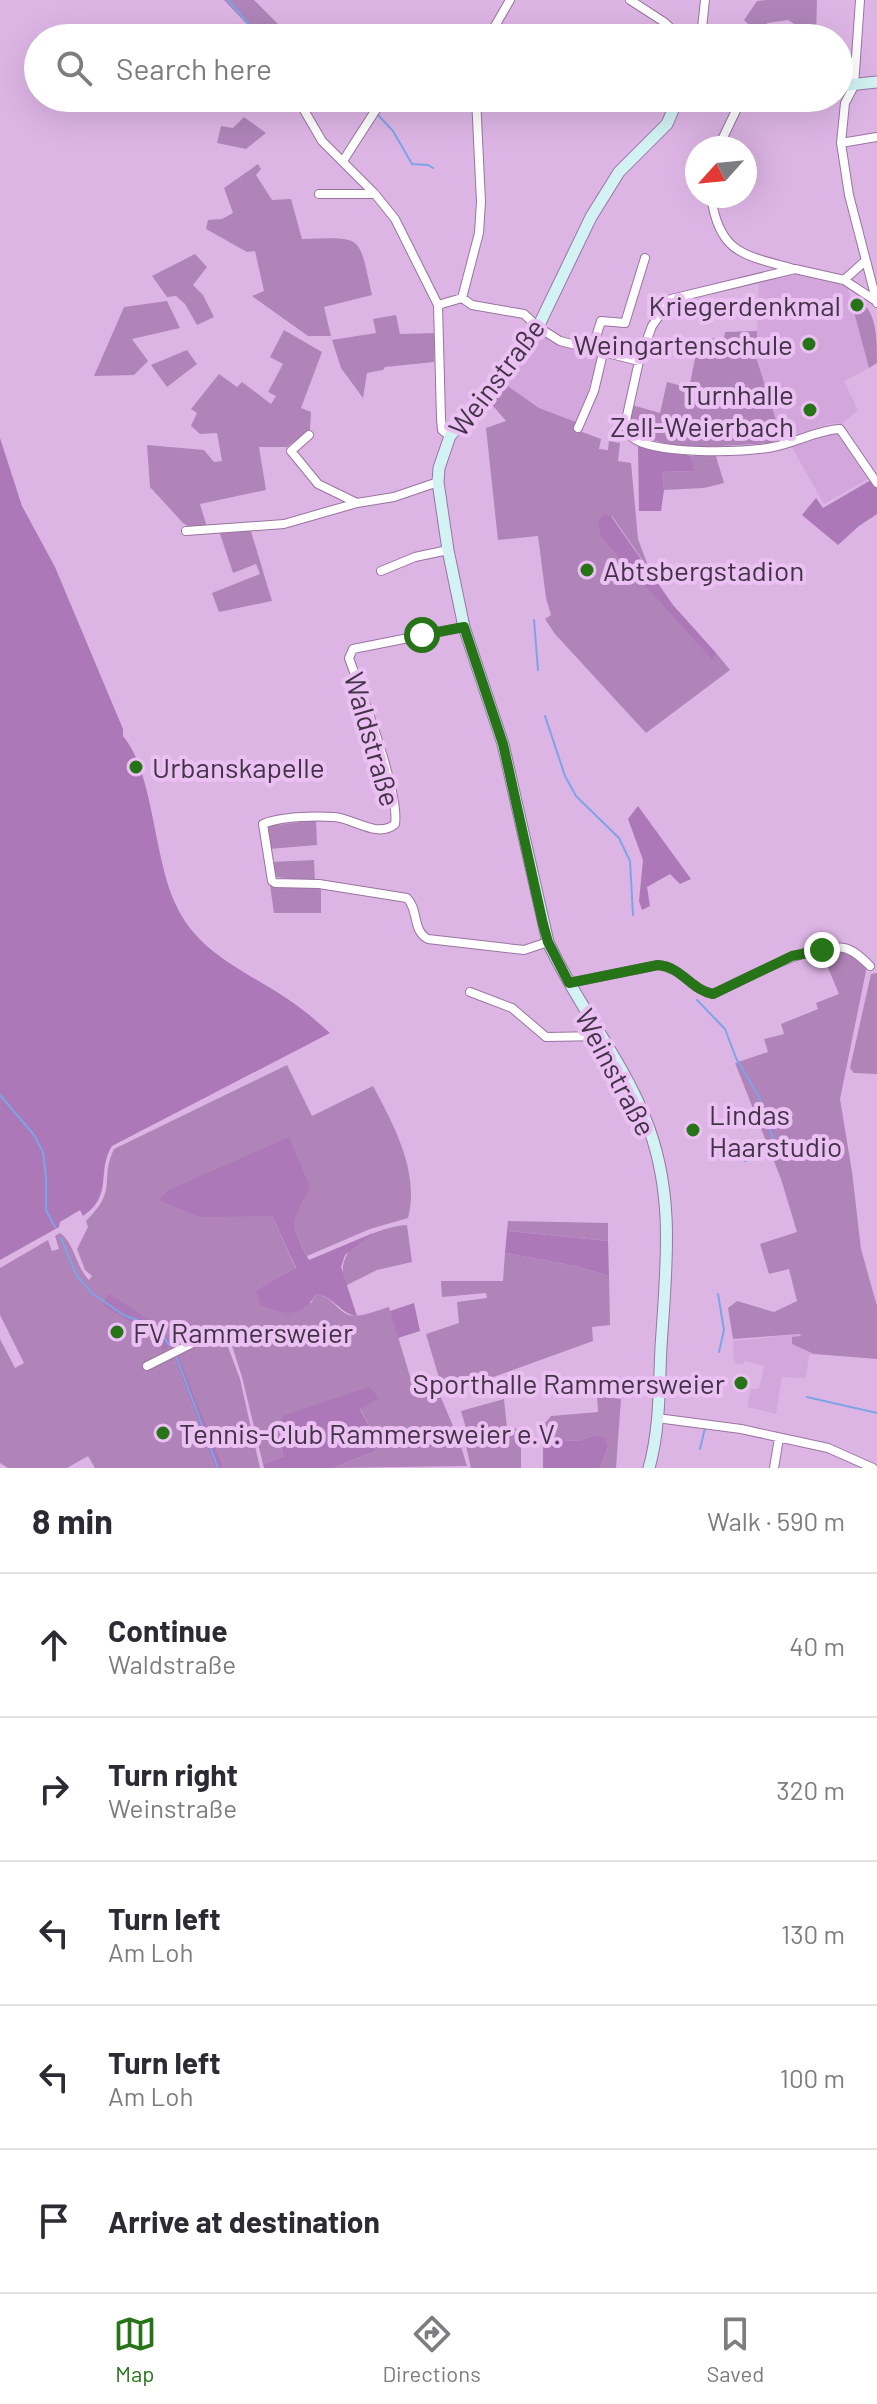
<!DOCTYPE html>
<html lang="en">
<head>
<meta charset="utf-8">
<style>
  body { margin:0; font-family:Barlow,sans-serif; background:#f7f7f7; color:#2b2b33 }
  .compass { position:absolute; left:685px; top:136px; width:72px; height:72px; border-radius:50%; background:#fff; box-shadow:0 8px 32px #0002; rotate:243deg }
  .stop { position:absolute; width:24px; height:24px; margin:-18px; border:6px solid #277317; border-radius:50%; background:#fff }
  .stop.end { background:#277317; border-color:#fff; box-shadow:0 2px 8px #0008 }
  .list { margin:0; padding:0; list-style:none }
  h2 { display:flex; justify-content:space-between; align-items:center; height:104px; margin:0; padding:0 32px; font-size:34px }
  h2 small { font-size:26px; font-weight:400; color:#7c7c81 }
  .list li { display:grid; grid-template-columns:52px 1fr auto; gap:24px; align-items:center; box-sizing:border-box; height:144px; padding:0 32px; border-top:2px solid #e1e1e2 }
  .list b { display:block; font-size:30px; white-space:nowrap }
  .list p { margin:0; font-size:26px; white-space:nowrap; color:#7c7c81 }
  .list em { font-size:26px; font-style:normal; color:#7c7c81 }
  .icon { flex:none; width:44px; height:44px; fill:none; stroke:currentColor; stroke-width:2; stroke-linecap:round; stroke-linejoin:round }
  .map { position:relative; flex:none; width:877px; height:1468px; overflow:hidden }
  .search { position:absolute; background:#fff; box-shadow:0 8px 32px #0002; left:24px; right:24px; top:24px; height:88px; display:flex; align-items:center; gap:20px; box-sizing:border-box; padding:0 28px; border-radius:44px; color:#7c7c81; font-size:30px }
  .sheet { height:824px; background:#fff }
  nav { display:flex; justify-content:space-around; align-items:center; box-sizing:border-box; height:112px; border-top:2px solid #e1e1e2; background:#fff; font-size:22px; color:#7c7c81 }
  nav a { display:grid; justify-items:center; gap:4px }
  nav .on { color:#277317 }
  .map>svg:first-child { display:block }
  .built { fill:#d3a7dc }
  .green { fill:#b084b9 }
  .forest { fill:#ac78b7 }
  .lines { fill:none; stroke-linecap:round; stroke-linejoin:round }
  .stream { stroke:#7ca4e7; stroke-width:2 }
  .street-casing { stroke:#9a74a1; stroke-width:10 }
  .secondary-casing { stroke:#9a74a1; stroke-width:13 }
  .street { stroke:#fff; stroke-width:8 }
  .secondary { stroke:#d2f2f4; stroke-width:11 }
  .route { stroke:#277317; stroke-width:10 }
  .poi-dot { fill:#277317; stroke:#eac1f2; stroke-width:3 }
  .labels { text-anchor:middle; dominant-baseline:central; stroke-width:8; stroke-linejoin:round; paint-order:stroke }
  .poi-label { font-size:28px; fill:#433346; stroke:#eac1f2; text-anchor:start }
  .street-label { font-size:28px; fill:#433346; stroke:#eac1f2 }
</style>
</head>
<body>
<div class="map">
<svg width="877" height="1468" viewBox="0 0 877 1468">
  <rect width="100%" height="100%" fill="#ddb5e5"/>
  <path class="built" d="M795,274L844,283L848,289L869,368L844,381L858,410L842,424L832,423L782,439L756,357L759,283Z
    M537,334L601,356L576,422L539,408L502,382Z
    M836,431L870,478L824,504L791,446Z
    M801,1334L814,1354L809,1355L806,1378L782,1377L776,1414L747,1407L751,1389H759L764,1366L744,1361L743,1365L734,1363L733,1341Z"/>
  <path class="green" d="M224,0H254L279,25L297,30C284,32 272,38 260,38Z
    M767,0H817L816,38L788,20L767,23L768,26L753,38H739L748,24L744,20L757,1Z
    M244,117L266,133L246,149L217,143L221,126L233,128Z
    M258,164L261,169L256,175L272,200L291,199L302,239C365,237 358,234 372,295L324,307L331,336H308L252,296L264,291L255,251L247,252L206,229L208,220L222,219L233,213L224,188Z
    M195,254L207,267L193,285L203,295L214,317L197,325L185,304L176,296L167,297L152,276Z
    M167,301L180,328L132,339L148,361L134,375L94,376L124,307Z
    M851,301H855L854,308L859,309L862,303C877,314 877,340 877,363L869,368Z
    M396,315L400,334L435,333L434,362L385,367L383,370L367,373L363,398L341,368L332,340L376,333L373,319Z
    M284,330L322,352L301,408L311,412L310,430L287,447H259L266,490L200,504L207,527L191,528L183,523L150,487L147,445L204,450L214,462L222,461L217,433L200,434L191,426L197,413L191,409L219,374L237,387L242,382L271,404L276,396L268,392L283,364L270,357Z
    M757,331L756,357L781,436L771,443L686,448L634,436L629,422L632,405L660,413L667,382L689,388L699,339L724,338L725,332Z
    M187,350L197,364L167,387L151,365Z
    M502,382L539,408L576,422L574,429L601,439L599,449L608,450L609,441L620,443L618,461L631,463L638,539L650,571L612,516L601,538L712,658L717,654L730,670L646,733L555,634L545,619L551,615L546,598L538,536L498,540L486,428L506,421L488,400Z
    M715,453L724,483L704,488L664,490L662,472L693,471L691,456Z
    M250,528L272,601L219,612L212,593L260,574L256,564L233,573L219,531Z
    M316,820L317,845L269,849L267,830L269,826Z
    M314,860L315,882L276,877L271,862Z
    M270,885L321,887V913H274Z
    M841,951H848L865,963L866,971L840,1099L852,1172L861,1249L877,1306V1359L814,1354L792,1344V1337L801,1336L800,1334L733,1339L728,1308L737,1301L774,1312L797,1301L789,1269L769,1274L760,1244L797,1232L781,1179L735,1063L768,1052L764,1039L784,1034L781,1024L818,1009L816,1003L839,994L823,956Z
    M877,973V1074L854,1073L850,1068L871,974Z
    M287,1065L312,1116L373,1086C394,1125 420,1173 408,1218L370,1229L307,1256C295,1232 288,1224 304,1200L272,1216L296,1269L256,1290L311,1303L316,1294C332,1296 336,1310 349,1315C361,1318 378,1310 389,1307L415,1393L436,1386L459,1440L467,1466L333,1468L375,1451L376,1439L360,1408L278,1431L283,1456L263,1464L242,1377L227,1330L224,1336L240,1379L260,1468H224L177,1354L173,1355L215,1468H95L88,1456L67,1468H8L0,1463V1339L15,1368L24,1363L0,1315V1268L48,1240L52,1251L59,1249L55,1236L60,1233C74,1242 76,1267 89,1280L92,1276L85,1270L77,1249L88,1227L86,1221C119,1189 99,1181 114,1149Z
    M508,1221L608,1223V1241L507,1231Z
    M407,1225L412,1262L377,1270L345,1286C332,1246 374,1228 407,1225Z
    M505,1253L575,1266L609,1276L610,1325L592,1327L593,1341L444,1395L426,1334L459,1323L457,1302L487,1298L486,1293L442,1297L441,1281H503Z
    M597,1396L621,1399L616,1468H600L608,1447L596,1435L579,1441L543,1439L545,1423L551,1416L598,1412Z
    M504,1399L507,1428L521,1429V1468H471L465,1442H470L461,1411Z"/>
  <path class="forest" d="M0,438L22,506L55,567L123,729V736C154,773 153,857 176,905C198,954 250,973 292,1002C305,1011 318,1022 330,1033L112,1146C96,1171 114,1195 83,1216L80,1210L60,1222L59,1227L0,1260Z
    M638,445L691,456L694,471L662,472L664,490L661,511H639Z
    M871,480L877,488V514L859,526L838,545L802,515L816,498L823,508Z
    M605,514L611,516L673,605L717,654L712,659L601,538L598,520Z
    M638,806L691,879L680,884L670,874L647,887L650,906L642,910L639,901L643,860L628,819Z
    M289,1137L310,1187C292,1225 288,1220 309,1260L373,1233L345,1255L341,1267L357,1316C340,1314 334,1296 316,1294C302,1318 283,1316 260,1304L256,1290L296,1268L272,1216L199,1217L159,1200L167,1191Z
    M507,1231L608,1241L609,1276L575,1266L505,1253Z
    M109,1294L156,1324L173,1346L163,1351L156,1338L102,1304Z
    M414,1303L420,1331L398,1338L390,1311Z
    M177,1353L224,1468H215L173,1355Z
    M369,1387L379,1398L360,1409L376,1439L375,1451L333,1468H264L263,1464L283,1456L278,1431L283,1416Z
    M596,1435L604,1438L608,1447L600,1468H543V1439L579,1441Z"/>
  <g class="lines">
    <path class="stream" d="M228,0L261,38
      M349,98L371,111
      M378,115L393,131L412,164L428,165L433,168
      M534,620L538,670
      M545,716L565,776L576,796L619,838L630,861L633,915
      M697,1000L725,1029L736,1058L760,1099L776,1147L774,1155L760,1156L745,1161
      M0,1095L34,1135L43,1152L46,1178V1210L55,1227
      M61,1238L77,1276L92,1293L122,1314L144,1323L163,1336L169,1345
      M718,1294L724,1330L719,1352
      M176,1356L218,1468
      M807,1397L877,1413
      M700,1449L705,1428"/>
    <g class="street-casing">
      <path id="street" d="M630,0L664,22L681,38
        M860,0L854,86L845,103L841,143L849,195L877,303
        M488,38L510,0
        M701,38L705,0
        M297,98L322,141L375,194L395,219L438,305L441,418L442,430L450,436
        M541,98H542
        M841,143L877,137
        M718,148L742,98
        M343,161L377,108L384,102L397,98
        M319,194H375
        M711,196C719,254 744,255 794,269
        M844,280L864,262
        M462,298L479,233L481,202L476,98
        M438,305L462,298L472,305L524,314L538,327L560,341L639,361L652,326L671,299L795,269L844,280L876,301
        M592,350L601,321L625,323L645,258
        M639,361L626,420C626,427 626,432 632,437C652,455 746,453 773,447C795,443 817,430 840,429L877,483
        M578,428L594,391L603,353
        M309,435L291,451L318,484L357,503L394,497L438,482
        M186,531L284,524L357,503
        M381,571L415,557L448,550
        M464,627L353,649L349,658C361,692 400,793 395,824C378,839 353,818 334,817C312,816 284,816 263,824L272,881L275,883L319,884L407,898C419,910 412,931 428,939L524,950L548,942
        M569,983L658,965C682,967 691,990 713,994C743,980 813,941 844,948C854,950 863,959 870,966
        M470,992L512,1008L546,1037L601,1036
        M147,1366L191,1344
        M657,1418L741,1429L828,1448L873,1468
        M774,1468L779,1438"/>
    </g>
    <g class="secondary-casing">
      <path id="secondary" d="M839,86L877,82
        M649,1468C660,1429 659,1387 661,1347C666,1268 676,1193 645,1118C620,1056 576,1003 548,942L503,744L464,627L448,550L438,482L439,468L450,436L492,389L538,327L591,217L619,172L667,124L678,98"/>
    </g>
    <use href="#street" class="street"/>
    <use href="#secondary" class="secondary"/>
  </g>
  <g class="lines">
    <path class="route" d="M422,635L464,627L503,744L543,924L548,942L569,983L658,965C682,967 691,990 713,994L792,956L822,950"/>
  </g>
  <g class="poi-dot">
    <circle cx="857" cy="305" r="8"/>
    <circle cx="809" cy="344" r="8"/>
    <circle cx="810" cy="410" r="8"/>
    <circle cx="587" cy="570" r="8"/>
    <circle cx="136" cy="767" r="8"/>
    <circle cx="693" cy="1130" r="8"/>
    <circle cx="117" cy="1332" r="8"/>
    <circle cx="741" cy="1383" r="8"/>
    <circle cx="163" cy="1433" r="8"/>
  </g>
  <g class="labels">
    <g class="poi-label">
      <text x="841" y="305" text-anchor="end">Kriegerdenkmal</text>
      <text x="793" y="344" text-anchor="end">Weingartenschule</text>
      <text x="794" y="394" text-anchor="end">Turnhalle<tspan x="794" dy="32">Zell-Weierbach</tspan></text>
      <text x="603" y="570">Abtsbergstadion</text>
      <text x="152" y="767">Urbanskapelle</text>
      <text x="709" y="1114">Lindas<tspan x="709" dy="32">Haarstudio</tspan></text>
      <text x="133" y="1332">FV Rammersweier</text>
      <text x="725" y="1383" text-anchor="end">Sporthalle Rammersweier</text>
      <text x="179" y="1433">Tennis-Club Rammersweier e.V.</text>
    </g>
    <g class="street-label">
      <text transform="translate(496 377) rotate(-53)">Weinstraße</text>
      <text transform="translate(373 739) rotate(74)">Waldstraße</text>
      <text transform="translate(616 1072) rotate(62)">Weinstraße</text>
    </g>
  </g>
</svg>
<svg class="compass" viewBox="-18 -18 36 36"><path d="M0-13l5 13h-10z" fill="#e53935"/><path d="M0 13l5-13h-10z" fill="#7c7c81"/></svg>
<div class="stop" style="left:422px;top:635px"></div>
<div class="stop end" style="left:822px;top:950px"></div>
<div class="search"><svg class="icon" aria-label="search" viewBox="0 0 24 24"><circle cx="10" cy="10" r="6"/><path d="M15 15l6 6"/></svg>Search here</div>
</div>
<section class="sheet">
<h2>8 min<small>Walk · 590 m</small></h2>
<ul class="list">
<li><svg class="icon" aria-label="ahead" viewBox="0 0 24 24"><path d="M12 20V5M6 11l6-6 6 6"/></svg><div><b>Continue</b><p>Waldstraße</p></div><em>40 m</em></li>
<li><svg class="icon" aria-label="right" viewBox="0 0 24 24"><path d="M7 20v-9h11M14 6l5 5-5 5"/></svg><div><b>Turn right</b><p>Weinstraße</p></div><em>320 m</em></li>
<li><svg class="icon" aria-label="left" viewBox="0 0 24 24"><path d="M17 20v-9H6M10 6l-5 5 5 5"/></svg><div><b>Turn left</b><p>Am Loh</p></div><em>130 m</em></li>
<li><svg class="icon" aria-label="left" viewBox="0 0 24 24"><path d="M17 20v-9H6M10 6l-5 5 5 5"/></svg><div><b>Turn left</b><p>Am Loh</p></div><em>100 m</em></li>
<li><svg class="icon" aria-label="arrive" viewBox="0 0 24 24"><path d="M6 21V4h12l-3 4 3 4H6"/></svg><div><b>Arrive at destination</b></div></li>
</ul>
</section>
<nav>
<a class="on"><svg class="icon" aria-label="map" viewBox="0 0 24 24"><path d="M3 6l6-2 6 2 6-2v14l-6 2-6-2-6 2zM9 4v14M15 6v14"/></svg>Map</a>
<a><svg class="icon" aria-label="directions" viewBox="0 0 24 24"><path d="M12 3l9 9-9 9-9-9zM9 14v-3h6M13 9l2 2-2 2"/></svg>Directions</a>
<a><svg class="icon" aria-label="saved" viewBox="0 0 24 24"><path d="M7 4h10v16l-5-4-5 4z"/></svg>Saved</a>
</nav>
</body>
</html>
